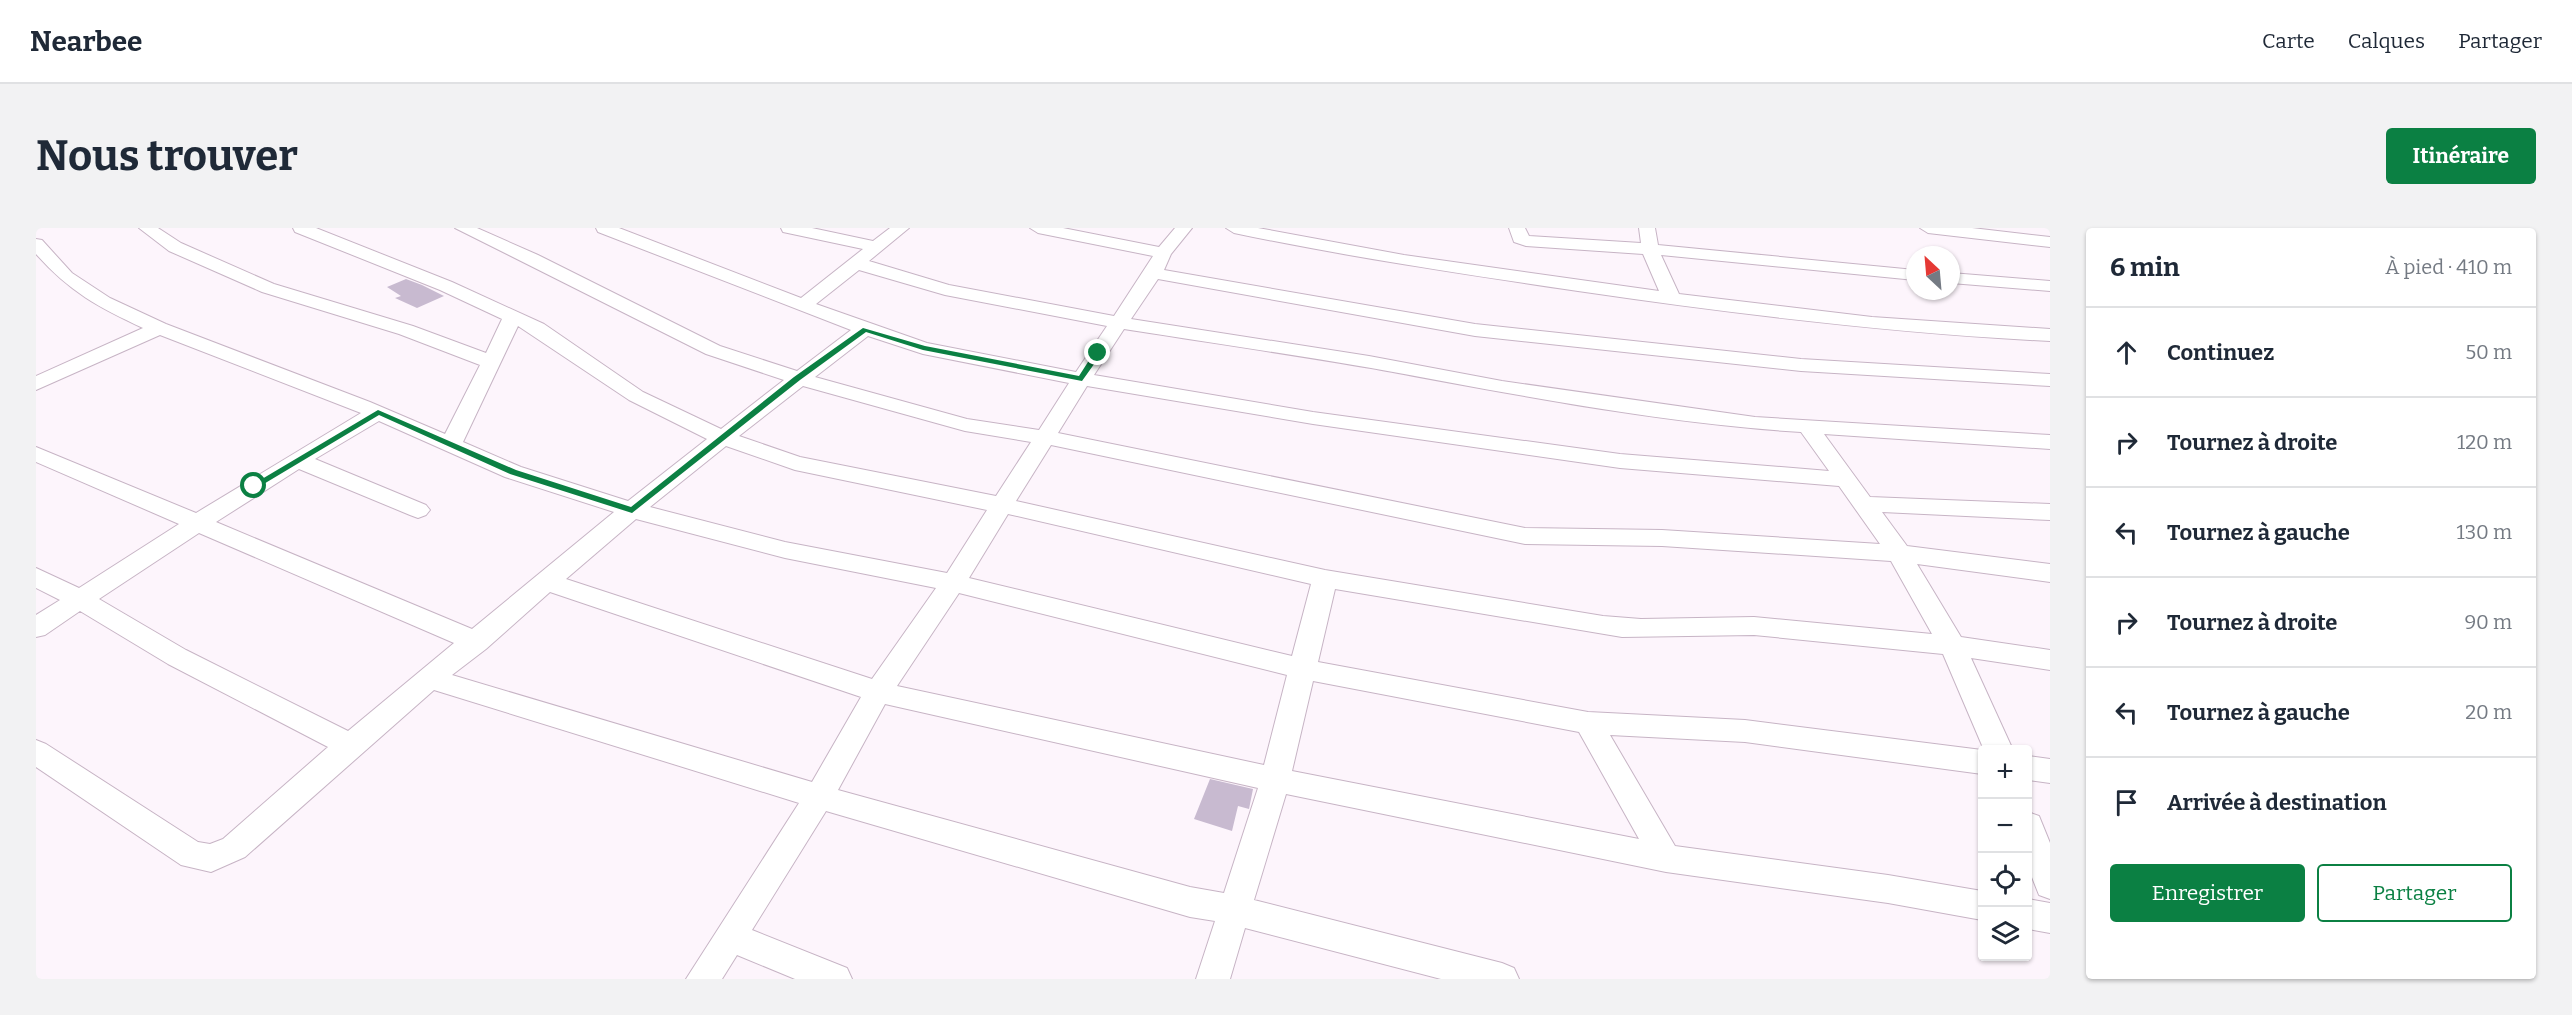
<!DOCTYPE html>
<html lang="fr">
<head>
<meta charset="utf-8">
<style>
  body { margin:0; font-family:Bitter,serif; background:#f2f2f3; color:#1f2937 }
  .controls { position:absolute; right:18px; bottom:18px; display:grid; overflow:hidden; border-radius:6px; box-shadow:0 2px 4px #0004 }
  .controls button { width:54px; height:54px; display:grid; place-items:center; padding:0; border:0; border-bottom:2px solid #e0e1e3; background:#fff; color:#1f2937; font:30px sans-serif }
  .compass { position:absolute; left:1870px; top:18px; width:54px; height:54px; border-radius:50%; background:#fff; box-shadow:0 2px 4px #0004; rotate:334deg }
  .stop { position:absolute; width:18px; height:18px; margin:-14px; border:4px solid #0b8043; border-radius:50%; background:#fff }
  .stop.end { background:#0b8043; border-color:#fff; box-shadow:0 2px 6px #0008 }
  .list { margin:0; padding:0; list-style:none }
  h2 { display:flex; justify-content:space-between; align-items:center; height:78px; margin:0; padding:0 24px; font-size:26px }
  h2 small { font-size:20px; font-weight:400; color:#747a83 }
  .list li { display:grid; grid-template-columns:39px 1fr auto; gap:18px; align-items:center; box-sizing:border-box; height:90px; padding:0 24px; border-top:2px solid #e0e1e3 }
  .list b { display:block; font-size:22px; white-space:nowrap }
  .list em { font-size:20px; font-style:normal; color:#747a83 }
  .actions { display:flex; gap:12px; padding:18px 24px }
  .actions a { flex:1; padding:14px 0; border:2px solid #0b8043; border-radius:6px; text-align:center; font-size:21px; color:#0b8043 }
  .actions .main { background:#0b8043; color:#fff }
  .icon { flex:none; width:33px; height:33px; fill:none; stroke:currentColor; stroke-width:2; stroke-linecap:round; stroke-linejoin:round }
  .map { position:relative; flex:none; width:2014px; height:751px; overflow:hidden; border-radius:6px }
  header { display:flex; align-items:center; gap:36px; box-sizing:border-box; height:84px; padding:0 30px; background:#fff; border-bottom:2px solid #e0e1e3 }
  header strong { font-size:28px }
  nav { display:flex; gap:33px; margin-inline-start:auto; font-size:21px }
  .intro { display:flex; align-items:center; justify-content:space-between; box-sizing:border-box; height:144px; padding:0 36px }
  h1 { margin:0; font-size:42px }
  .button { padding:15px 27px; border-radius:6px; background:#0b8043; color:#fff; font-size:21px; font-weight:700 }
  main { display:flex; gap:36px; padding:0 36px }
  aside { flex:1; background:#fff; border-radius:6px; box-shadow:0 2px 4px #0004 }
  .map>svg:first-child { display:block }
  .building { fill:#c8bad0 }
  .lines { fill:none; stroke-linecap:round; stroke-linejoin:round }
  .minor-casing { stroke:#c7b4c5; stroke-width:2 }
  .minor { fill:#fff; fill-rule:evenodd }
  .route { fill:#0b8043 }
</style>
</head>
<body>
<header>
<strong>Nearbee</strong>
<nav><a>Carte</a><a>Calques</a><a>Partager</a></nav>
</header>
<div class="intro"><h1>Nous trouver</h1><a class="button">Itinéraire</a></div>
<main>
<div class="map">
<svg width="2014" height="751" viewBox="0 0 2014 751">
  <rect width="100%" height="100%" fill="#fdf5fc"/>
  <path class="building" d="M370,51L386,57L408,68L381,80L359,70L365,68L351,59Z
    M1174,551L1217,561L1213,581L1202,578L1196,603L1158,591Z"/>
  <g class="lines">
    <g class="minor-casing">
      <path id="minor" d="M103,0H122L145,15L238,56L377,98L450,125L466,91L404,62L259,4L257,0H280L416,54L508,96L607,164L685,201L748,152L670,126L419,0H441L502,27L684,118L761,143L815,102L562,4L560,0H583L765,70L827,21L747,4L745,0H776L837,13L854,0H873L833,33L913,57L1078,88L1117,28L1002,5L994,0H1027L1123,19L1139,0H1156L1135,26L1128,42L1439,96L1765,131L2014,146V158L1765,143L1439,108L1122,51L1095,91L1333,128L1466,153L1719,189L2014,207V221L1788,206L1834,269L2014,276V292L1846,284L1871,318L2014,336V354L1881,336L1925,409L2014,422V442L1935,430L1977,522H1948L1907,426L1718,407L1586,409L1299,361L1282,434L1552,484L1709,492L1946,522V546L1709,514L1574,507L1639,618L1852,647L1946,663V692L1852,675L1630,644L1250,566L1218,672L1466,735L1478,740L1483,751H1405L1209,700L1194,751H1160L1179,693L1154,689L790,583L716,702L811,740L816,751H759L701,727L686,751H650L763,575L398,462L209,629L175,644L145,637L0,539V512L10,516L162,614L174,616L187,611L292,519L132,436L44,383L9,407L0,409V387L24,372L0,360V340L43,360L143,296L0,234V219L160,285L325,185L124,107L0,162V148L107,100C62,79 34,64 0,26V11L6,12L36,45L74,70L130,96L334,174L409,206L444,137L363,106L226,64L133,23ZM823,42L909,67L1071,98L1040,144L891,115L780,76ZM482,98L593,172L671,211L592,273L485,239L427,214ZM1088,101C1170,114 1253,126 1335,140C1477,166 1621,195 1765,204L1793,243L1584,226L1277,184L1058,147ZM832,108L887,126L1033,155L1003,202L931,191L779,149ZM767,158L929,203L995,214L960,268L764,229L703,208ZM1051,158L1277,196L1584,240L1803,258L1844,316L1626,302L1489,300L1022,205ZM343,193L469,249L578,284L436,401L180,294L263,241L374,287L382,290L390,287L394,282L390,277L279,231ZM1015,217L1489,316L1626,318L1855,333L1896,406L1718,389L1605,391L1567,388L1289,342L980,273ZM690,218L759,242L951,282L911,345L749,314L614,279ZM972,286L1275,356L1256,428L933,350ZM600,291L749,330L900,360L836,451L530,351ZM163,305L418,415L312,503L150,422L63,371ZM514,364L825,469L776,554L416,447L450,421ZM923,365L1251,447L1228,537L861,458ZM1277,453L1543,504L1603,611L1256,543ZM849,476L1222,560L1188,665L1154,659L802,562Z
        M1190,0H1222L1368,27L1623,63L1607,26L1490,18L1478,14L1473,0H1489L1493,8L1605,15L1603,0H1619L1622,17L1879,42V52L1625,27L1643,66L1836,89L2014,101V113C1855,105 1699,86 1542,63C1427,46 1312,29 1198,5Z
        M1884,0H1936L2014,9V19L1892,5Z
        M1915,45L2014,53V63L1915,55Z
        M1992,528L2014,531V555L1992,552Z
        M1992,584L2003,588L2014,615V671L2003,667L1992,639Z
        M1992,671L2014,675V705L1992,701Z"/>
    </g>
    <use href="#minor" class="minor"/>
  </g>
  <path class="route" d="M827,100L889,118L1043,148L1059,123L1066,125L1046,153L887,122L830,104L764,152L596,285L474,246L343,187L221,260L214,258L342,182L480,242L595,279L758,149Z"/>
</svg>
<div class="controls">
<button>+</button>
<button>−</button>
<button><svg class="icon" aria-label="locate" viewBox="0 0 24 24"><circle cx="12" cy="12" r="6"/><path d="M12 2v4M12 18v4M2 12h4M18 12h4"/></svg></button>
<button><svg class="icon" aria-label="layers" viewBox="0 0 24 24"><path d="M12 4l9 5-9 5-9-5zM3 14l9 5 9-5"/></svg></button>
</div>
<svg class="compass" viewBox="-18 -18 36 36"><path d="M0-13l5 13h-10z" fill="#e53935"/><path d="M0 13l5-13h-10z" fill="#747a83"/></svg>
<div class="stop" style="left:218px;top:258px"></div>
<div class="stop end" style="left:1062px;top:125px"></div>
</div>
<aside>
<h2>6 min<small>À pied · 410 m</small></h2>
<ul class="list">
<li><svg class="icon" aria-label="ahead" viewBox="0 0 24 24"><path d="M12 20V5M6 11l6-6 6 6"/></svg><div><b>Continuez</b></div><em>50 m</em></li>
<li><svg class="icon" aria-label="right" viewBox="0 0 24 24"><path d="M7 20v-9h11M14 6l5 5-5 5"/></svg><div><b>Tournez à droite</b></div><em>120 m</em></li>
<li><svg class="icon" aria-label="left" viewBox="0 0 24 24"><path d="M17 20v-9H6M10 6l-5 5 5 5"/></svg><div><b>Tournez à gauche</b></div><em>130 m</em></li>
<li><svg class="icon" aria-label="right" viewBox="0 0 24 24"><path d="M7 20v-9h11M14 6l5 5-5 5"/></svg><div><b>Tournez à droite</b></div><em>90 m</em></li>
<li><svg class="icon" aria-label="left" viewBox="0 0 24 24"><path d="M17 20v-9H6M10 6l-5 5 5 5"/></svg><div><b>Tournez à gauche</b></div><em>20 m</em></li>
<li><svg class="icon" aria-label="arrive" viewBox="0 0 24 24"><path d="M6 21V4h12l-3 4 3 4H6"/></svg><div><b>Arrivée à destination</b></div></li>
</ul>
<div class="actions"><a class="main">Enregistrer</a><a>Partager</a></div>
</aside>
</main>
</body>
</html>
